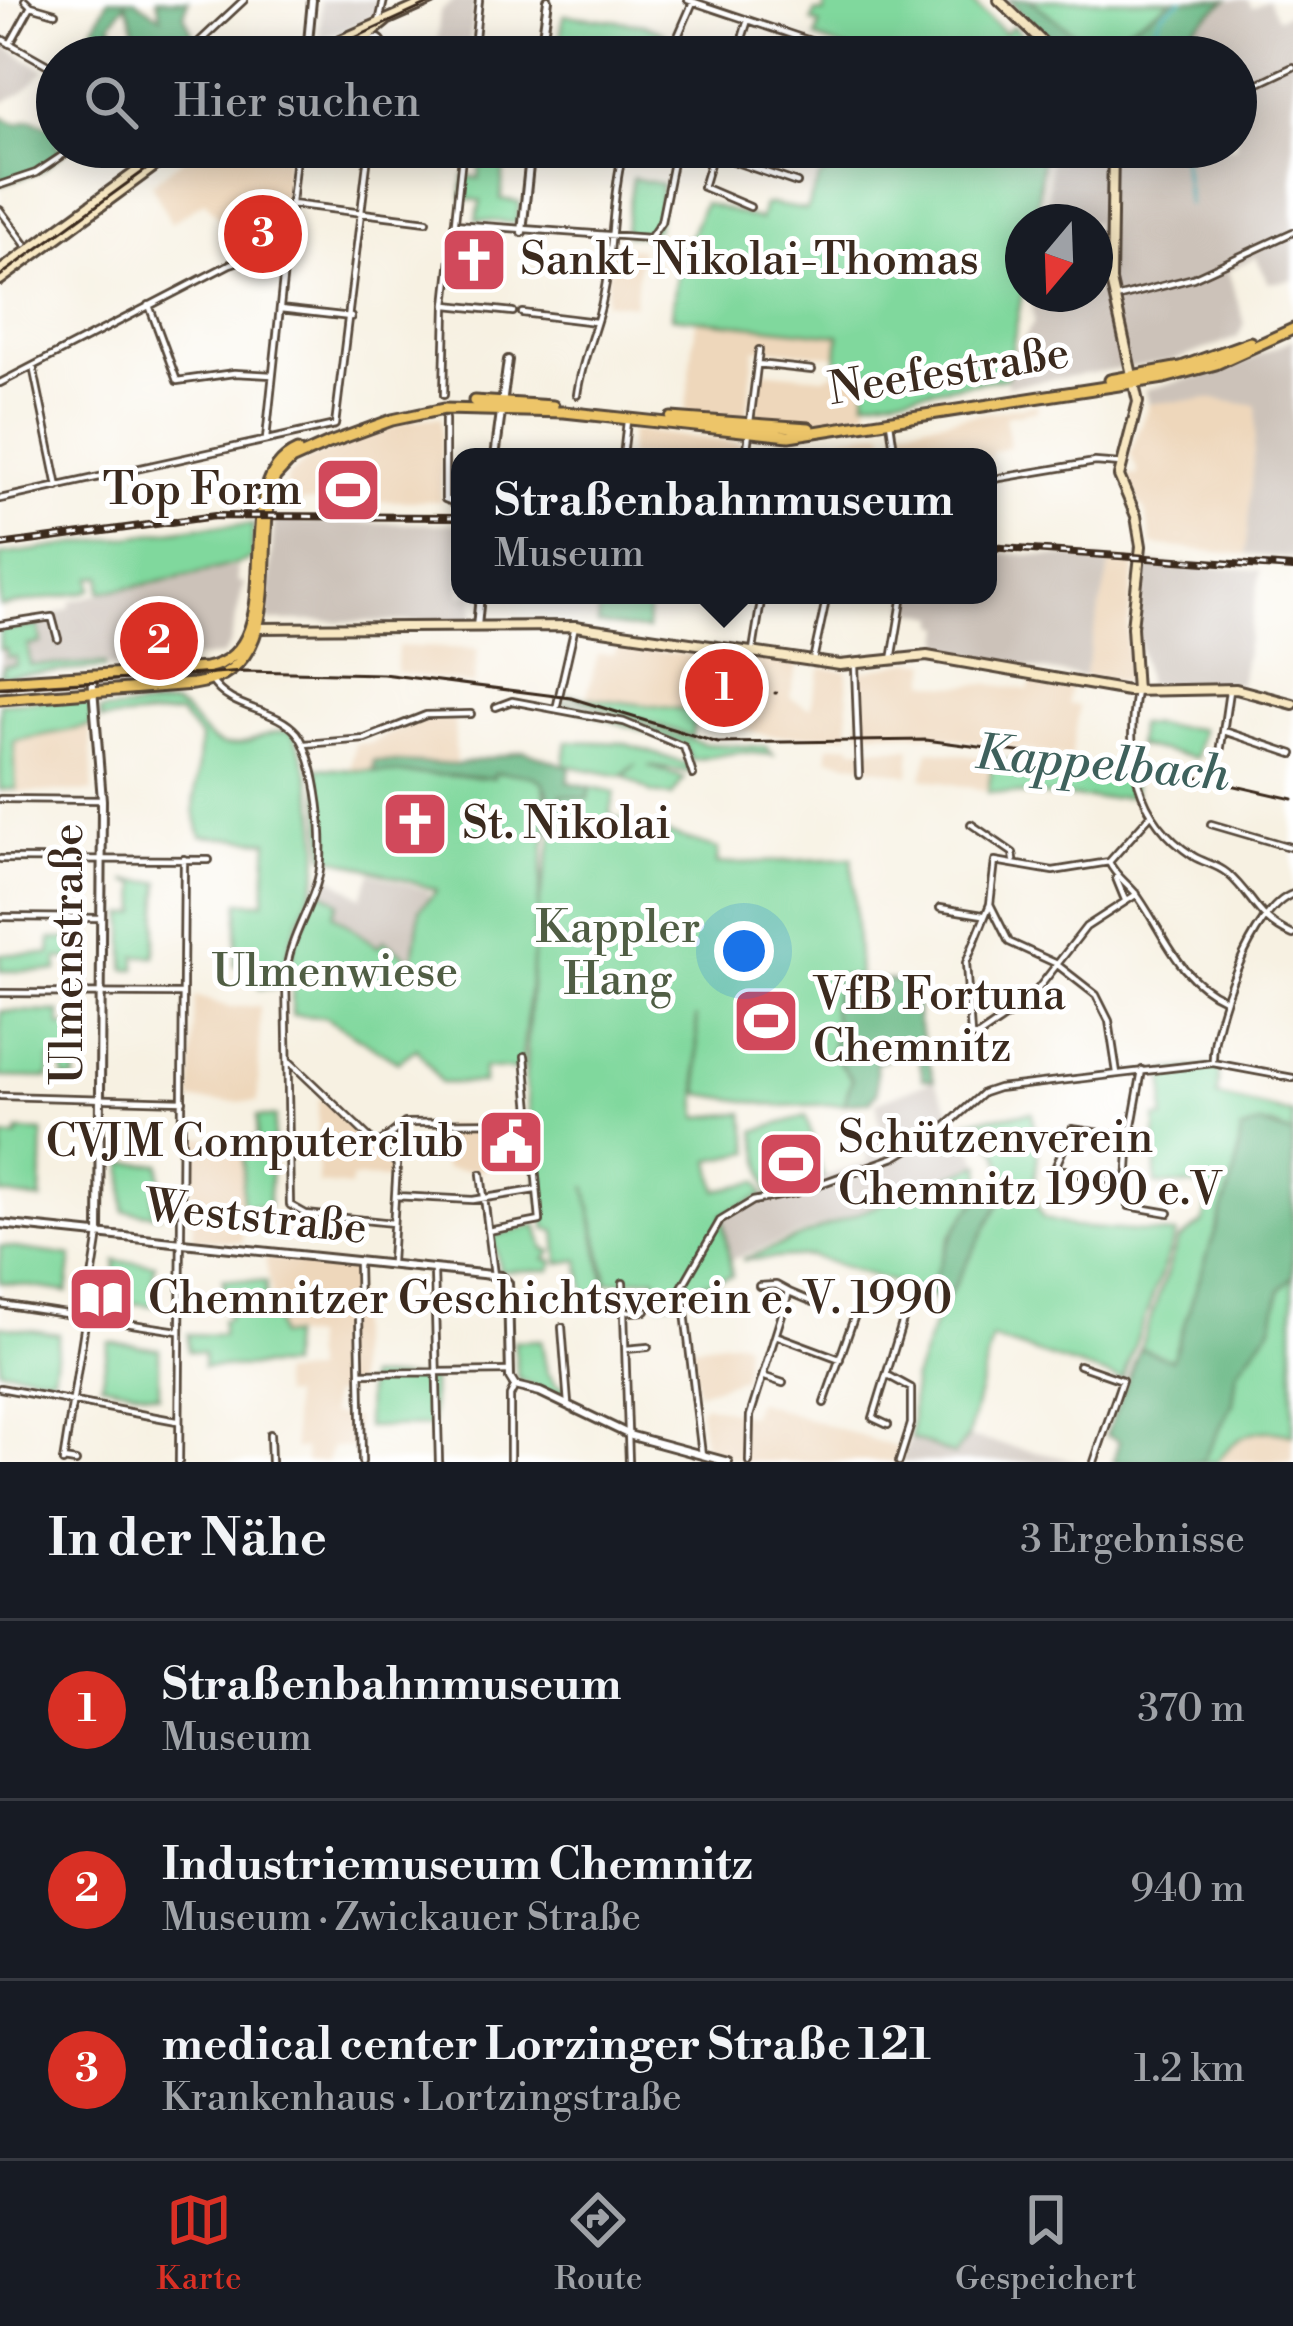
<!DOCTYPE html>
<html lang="de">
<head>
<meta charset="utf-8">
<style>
  body { margin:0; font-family:"Libre Bodoni",serif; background:#242831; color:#f1f3f6 }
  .compass { position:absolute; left:1005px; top:204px; width:108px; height:108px; border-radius:50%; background:#171b24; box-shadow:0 6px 30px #0003; rotate:199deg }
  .you { position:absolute; left:744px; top:951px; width:42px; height:42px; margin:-30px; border:9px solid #fff; border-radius:50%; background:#1a73e8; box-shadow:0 0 0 18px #1a73e833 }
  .badge { display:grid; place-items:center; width:78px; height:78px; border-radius:50%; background:#d93025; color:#fff; font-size:39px; font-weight:700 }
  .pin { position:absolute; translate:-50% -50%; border:6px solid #fff; box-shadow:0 3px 12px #0006 }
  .popup { position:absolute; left:451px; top:448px; width:546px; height:156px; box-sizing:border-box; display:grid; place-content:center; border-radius:24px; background:#171b24; filter:drop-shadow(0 3px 9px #0005); font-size:39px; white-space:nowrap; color:#9ea1a6 }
  .popup b { font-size:45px; color:#f1f3f6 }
  .popup::after { content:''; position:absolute; left:50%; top:100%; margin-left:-24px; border:24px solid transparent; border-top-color:#171b24 }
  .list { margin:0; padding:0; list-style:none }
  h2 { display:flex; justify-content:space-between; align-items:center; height:156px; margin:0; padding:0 48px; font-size:51px }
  h2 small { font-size:39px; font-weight:400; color:#9ea1a6 }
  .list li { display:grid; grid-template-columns:78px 1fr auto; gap:36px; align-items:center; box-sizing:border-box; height:180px; padding:0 48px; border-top:3px solid #363941 }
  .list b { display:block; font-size:45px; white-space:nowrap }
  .list p { margin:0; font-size:39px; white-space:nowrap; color:#9ea1a6 }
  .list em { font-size:39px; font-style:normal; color:#9ea1a6 }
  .icon { flex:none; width:66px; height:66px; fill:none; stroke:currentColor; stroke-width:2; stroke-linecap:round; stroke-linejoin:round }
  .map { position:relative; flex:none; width:1293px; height:1462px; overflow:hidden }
  .search { position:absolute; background:#171b24; box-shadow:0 6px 30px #0003; left:36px; right:36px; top:36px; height:132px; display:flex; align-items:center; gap:30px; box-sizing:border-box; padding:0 42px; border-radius:66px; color:#9ea1a6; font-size:45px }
  .sheet { height:696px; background:#171b24 }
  nav { display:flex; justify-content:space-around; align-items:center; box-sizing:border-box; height:168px; border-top:3px solid #363941; background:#171b24; font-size:33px; color:#9ea1a6 }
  nav a { display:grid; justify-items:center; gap:6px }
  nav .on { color:#d93025 }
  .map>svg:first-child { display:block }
  .built { fill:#eed7bb }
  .industrial { fill:#ccc2b9 }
  .green { fill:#80d89d; stroke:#5e815e; stroke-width:3 }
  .forest { fill:#68b884; stroke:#527151; stroke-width:3 }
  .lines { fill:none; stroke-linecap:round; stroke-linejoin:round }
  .stream { stroke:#42b3ba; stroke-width:3 }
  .minor-casing { stroke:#57483b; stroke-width:10 }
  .tertiary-casing { stroke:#57483b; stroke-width:12 }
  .secondary-casing { stroke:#57483b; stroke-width:14 }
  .primary-casing { stroke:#57483b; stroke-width:15 }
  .minor { stroke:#fff; stroke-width:4.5 }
  .tertiary { stroke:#fff; stroke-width:6 }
  .secondary { stroke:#f8e8c3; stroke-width:8 }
  .primary { stroke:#edc569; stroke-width:9 }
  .tram { stroke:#3b2a1e; stroke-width:3 }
  .rail-casing { stroke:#3b2a1e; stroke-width:8 }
  .rail { stroke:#fff; stroke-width:3; stroke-dasharray:9; stroke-linecap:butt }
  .labels { text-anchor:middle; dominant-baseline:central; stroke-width:10; stroke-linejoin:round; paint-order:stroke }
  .poi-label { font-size:45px; fill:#3b2a1e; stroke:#fff; text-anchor:start }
  .street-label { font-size:45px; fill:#3b2a1e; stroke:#fff }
  .park-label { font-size:45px; fill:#505e44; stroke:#fff }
  .water-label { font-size:48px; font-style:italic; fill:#3e615c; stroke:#fff }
</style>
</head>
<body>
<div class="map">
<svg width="1293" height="1462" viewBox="0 0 1293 1462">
  <rect width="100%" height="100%" fill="#fff"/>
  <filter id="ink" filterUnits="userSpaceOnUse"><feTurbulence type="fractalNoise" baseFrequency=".00833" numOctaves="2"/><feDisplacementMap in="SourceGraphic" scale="24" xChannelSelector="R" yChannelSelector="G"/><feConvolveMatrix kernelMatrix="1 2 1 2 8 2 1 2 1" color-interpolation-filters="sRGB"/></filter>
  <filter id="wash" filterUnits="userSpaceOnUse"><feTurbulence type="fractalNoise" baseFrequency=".004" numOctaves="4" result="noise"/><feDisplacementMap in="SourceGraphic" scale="48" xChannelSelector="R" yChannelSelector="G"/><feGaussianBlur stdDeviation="2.7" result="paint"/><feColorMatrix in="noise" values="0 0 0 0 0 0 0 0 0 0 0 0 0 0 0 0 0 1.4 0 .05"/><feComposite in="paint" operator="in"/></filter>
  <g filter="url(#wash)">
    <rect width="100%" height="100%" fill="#f7f1e2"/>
    <path class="built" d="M199,147L287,151L285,207L256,209L224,224L205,201L171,223L151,184Z
      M612,245L641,249L634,305L605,302Z
      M696,320L839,336L836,356L755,348L746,418L685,413Z
      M760,371L824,377L837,372L867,373L868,412L808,422L755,418Z
      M1212,399L1257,406L1246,555L1152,545L1145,511L1127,484L1128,475H1139L1130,453L1149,403Z
      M1037,404L1038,410L1005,416L1010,446L991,453L989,476L988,457H899L896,428Z
      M441,417V501L281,502L288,476L310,458L408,421Z
      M631,430L740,443L742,457H628Z
      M883,430L891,457H752L754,443L789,446Z
      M1111,560L1135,562L1126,642L1132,683L1084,677Z
      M398,646L478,649L474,685L396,672Z
      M616,648L701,655L705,649L798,664L790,697L810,709L821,668L847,671L849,735L771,736L695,718V711L586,699L598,654H615Z
      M910,661L929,662L927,682L948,686L990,684L1029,690L1031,679L1071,685L1068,704L1079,706L1071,758L928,734L859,731L861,672Z
      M454,717L456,765L375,761L374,772L350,770L355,743H371L419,718Z
      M90,727L93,792H16L14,741Z
      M852,744L853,748H911L909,775L828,758V746Z
      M929,750L993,759L988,791L922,778Z
      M195,996L229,1007L260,1006L258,1102L191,1101Z
      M323,1098L380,1151L391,1165V1179L352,1178L350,1187L318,1184V1101Z
      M491,1125V1153L483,1171L444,1169L443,1126Z
      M191,1137L244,1139L242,1242L193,1239Z
      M265,1258L355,1266V1388L331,1396L330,1414L356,1418L357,1448L332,1447L327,1462H306L305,1449H294L291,1396L281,1395L279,1374L312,1372L311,1337L279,1335Z
      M739,1340L745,1343L743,1378L697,1393L691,1346Z
      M755,1401L904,1450L899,1462H744L705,1451L699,1409L705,1404L750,1416Z
      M1272,1429L1293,1435V1462H1217L1239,1438Z"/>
    <path class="industrial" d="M320,0H381L380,15L321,38Z
      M455,0H475L468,54L436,52L440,11Z
      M1230,0H1248L1252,7L1268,0L1277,18L1293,11V280L1269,283L1256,257L1228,271L1245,324L1237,338L1172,361L1006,386L1014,354L1034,322L1030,294H1095V222H1047L1051,147H1236V57H1194L1198,54L1187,35Z
      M0,43L45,70L22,93L0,104Z
      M1293,339V558L1246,555L1257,406L1212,399L1149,403L1145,390L1232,368Z
      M274,521L460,524V595H474L473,622L267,621Z
      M988,552L1111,560L1084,677L940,652L944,627L937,625L938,616L905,609L908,595H988Z
      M1147,563L1261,570L1240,684L1147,685L1137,632Z
      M237,567L238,582L244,583L230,644L222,656L0,676V627L44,620L70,607L71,601L157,579Z
      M324,872L362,897L371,873L429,891L414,962L378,947L332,914L338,902L316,887Z
      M934,1080L981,1164L731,1260L722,1215L754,1197L868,1163L862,1139L881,1132L876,1102Z
      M968,1437L1082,1462H900L911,1438L954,1455Z"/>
    <path class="green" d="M825,0H969L1005,33L1013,26L1041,57H867L816,38L820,24L812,21L815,12L824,13Z
      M1030,0H1174L1094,48Z
      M564,15L643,24L664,33L649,57H557Z
      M882,147H1043L1036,222H1023V288L1007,378L865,400L867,370L836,368L839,335L672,317L679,249H685L704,203L760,220L764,205L770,204L806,210L820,177Z
      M482,149L505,152L501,199L520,202L516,223L476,220L481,201L462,198L464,176L479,178Z
      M633,178L662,184L657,228L644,236L627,235L625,228Z
      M253,525L252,558C239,566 112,593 100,591L102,576L91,578L92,589L85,592L0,607V555L198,527Z
      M628,595H649L647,630L598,624L600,600L622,601Z
      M39,626L41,643L28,645L30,665L105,664V668L0,676L4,666L16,665V657H7L6,649H0V630Z
      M565,695L696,711L692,736Z
      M90,697L91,726L14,741L16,789L0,790V703Z
      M563,701L705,744L766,747L773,755L740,752L691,760L685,745C665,737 569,709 563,701Z
      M171,705C194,710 200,741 224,745C245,748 267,730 290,731C310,755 325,846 316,878C304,916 281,946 285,988H259V972L235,965L239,902H264L268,841L201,836L194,810L200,738L179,714L101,720L100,711Z
      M1138,724L1201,729L1196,758L1137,746Z
      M567,741L623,743L689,765L690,772L648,766L684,778L672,796L652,793L624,776L637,764L620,776L564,765Z
      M993,759C1039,765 1092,779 1132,776L1134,796L1099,799L988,792Z
      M317,768L493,778L494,773H528L544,781L546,830L521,1070L483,1068V1083H441L417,1048L398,1062L325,1017L292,1015L293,950L317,888L339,902L333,914L378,947L384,940L413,961L420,909L437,890L325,855Z
      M591,787L615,792L610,816L718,849L717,864L852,858L859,977L839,976C834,1004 835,1027 832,1053L852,1079L844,1104L778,1106L700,1094L696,1016L698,1117L744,1113L751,1152L711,1160L717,1190L758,1182L763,1195L722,1215L732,1276L681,1289L680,1300L660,1303L655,1277L608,1283L586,1186L605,1285L596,1297L586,1299L579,1260L559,1263L556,1231L546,1229L525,1083L535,923L561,795L588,799Z
      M126,881L160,882L155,956H136V969H125V915L138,913L137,884Z
      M51,939H78L77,959H57V971H0V954H50Z
      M1,1011L60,1012V1026L76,1027L75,1079H64L63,1060H50L49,1078L0,1077Z
      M1213,1066L1219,1068L1217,1096L1293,1114V1135L1271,1125L1241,1131L1237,1170L1172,1361L1140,1348L1178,1241L1203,1222L1208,1204L1200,1186L1156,1184V1118H1164L1165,1071Z
      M1032,1112L1038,1154L1033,1197L1043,1218L1074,1227L1176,1234L1122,1380L992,1339L968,1437L954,1455L911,1438L913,1381L935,1321L1007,1189L998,1151L969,1120Z
      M806,1116L823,1176L768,1193L755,1131Z
      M257,1117H275L268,1207L242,1206L244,1139H257Z
      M18,1131L43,1132L41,1200L1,1194L3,1137H17Z
      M124,1163L160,1164L161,1186L154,1191L153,1207L159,1208L160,1215L124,1211Z
      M981,1164L983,1193L951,1235L928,1293L810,1256L742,1260Z
      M537,1225L544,1249L552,1251L545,1259L554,1261L551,1270L500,1271L493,1236Z
      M0,1246L72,1256L67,1292L0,1282Z
      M116,1261L155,1264L151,1292L159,1294L158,1306L113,1301Z
      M1293,1276V1435C1260,1425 1237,1433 1217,1462H1202L1233,1403L1237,1371L1272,1326L1280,1290Z
      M223,1279L266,1282V1312H274L278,1336H290L288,1366L203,1367L204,1353L188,1351V1334L222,1335V1320L228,1319Z
      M0,1326L59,1334L53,1376L0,1369Z
      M541,1340L547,1372L558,1386H566V1399L518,1379L514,1341Z
      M109,1342L159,1349V1395L101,1383Z
      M432,1378V1426L366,1427L367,1378Z"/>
    <path class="forest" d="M108,0H135L161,17L157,0H188L184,15L196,41L177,57H116C142,44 135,22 125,3L111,24L117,34L105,42L100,57H78Z
      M1008,0H1030L1094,48L1174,0H1227L1185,34L1189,47L1182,57H1066Z
      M0,117L18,124L30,119L57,129V147H70L41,171L0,185Z
      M524,751L570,767L568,782L591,787L588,799L561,795L557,831H550C551,779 547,773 494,773V778L374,772V761L456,765Z
      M839,976L918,983L917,1019L934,1080L923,1079L918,1050L876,1062L877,1093L870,1101L844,1104L852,1079L832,1053L836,1027L832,1009Z
      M1260,1124L1293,1135V1276L1280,1290L1272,1326L1237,1371L1233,1403L1202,1462H1113L1119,1441L1106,1435L1140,1348L1172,1360L1236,1170L1241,1131Z
      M1003,1185L1007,1189L935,1321L940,1303L928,1293C944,1252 960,1202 1003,1185Z"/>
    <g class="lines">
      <path class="stream" d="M1157,57L1150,37L1162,13L1182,0
        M1181,147L1188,204"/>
    </g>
  </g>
  <g filter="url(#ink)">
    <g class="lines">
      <g class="minor-casing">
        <path id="minor" d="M688,0L858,57
          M31,6L55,13
          M379,22L384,0
          M371 44a6 6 0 1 1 12 0a6 6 0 1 1-12 0Z
          M0,38L46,64
          M475,42L541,48
          M10,44L31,6L25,0
          M738,52L752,57
          M183,57L244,0
          M473,57L479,0
          M669,57L693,2
          M736,57L747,23
          M1236,94L1293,67
          M115,147L130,165
          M715,147L703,187L750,207
          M738,147L733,161L797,183
          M0,185L36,173L75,147
          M291,204L427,221
          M0,210L25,244
          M454,224L650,238L661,222L676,147
          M1116,298L1193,278L1293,232
          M149,305L177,381L234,373L272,375
          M447,305L513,312
          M280,309L351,317
          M522,313L596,322
          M757,364L812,370
          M33,366L58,487
          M0,383L230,264L254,256L284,258
          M444,395L446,305L463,147
          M577,395C581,365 591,342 599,314C614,263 610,202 624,147
          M445,419V499L460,505
          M750,422L759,350
          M890,422L895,457
          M266,439L297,147
          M623,457L627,421
          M746,457L749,433
          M988,480L1095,462L1121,464
          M0,499L335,425L369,147
          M0,625L52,617L58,639
          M753,650L762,595
          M813,660L827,595
          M892,660L903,595
          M855,666L859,775
          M211,680C231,712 274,706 297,733C317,758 327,848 318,879C309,913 288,940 286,976L290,1205L306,1214L393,1223
          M1136,691C1125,758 1135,818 1193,856C1204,863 1216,864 1227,873C1255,897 1255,918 1293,935
          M496,707L512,701L624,722L684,747L693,775
          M556,709L575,626
          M1227,732L1293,754
          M305,744L365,739L426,715L471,714
          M1217,774L1229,691
          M0,799L102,800
          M971,824L1013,853L1014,860
          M1211,824L1293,848
          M0,859L209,860
          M1109,862C1116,878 1130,884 1139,898C1166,937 1178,978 1224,999
          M1116,878L1125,900
          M1137,894L1086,927L1027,1003L977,1037L971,1035L966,963L990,904L995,861L1053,871L1109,862L1149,817
          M990,904L1009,942L1055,963L1096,995L1109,1021L1117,1073
          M940,908L983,915
          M0,917L101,918
          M0,993L180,994
          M290,1062L397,1164L391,1262
          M1213,1063C1211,1023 1253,907 1293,894
          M1142,1070L1130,1137L1072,1129L1055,1168L1127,1184L1129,1206L1169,1213
          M0,1096L183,1101
          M378,1144L405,1123L530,1122
          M481,1174L494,1275
          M1127,1184L1130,1137
          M395,1196L473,1200L535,1190
          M488,1231L540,1221L525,1056
          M358,1264L362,1462
          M434,1270L439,1462
          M623,1283L629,1462
          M789,1292L813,1302
          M0,1304L178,1331
          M628,1312L646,1311
          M562,1327L568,1404
          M778,1336L840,1359
          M626,1349L648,1347
          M1079,1365L1122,1380L1094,1462
          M360,1373L510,1371
          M889,1376L911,1388V1424L899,1462
          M765,1377L783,1383
          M0,1388L177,1421
          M824,1403L856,1312
          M888,1425L873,1418L903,1320
          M270,1434L271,1462
          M702,1455L682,1287L720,1221L753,1201L795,1193L895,1157L944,1128L983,1093L998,1088L1213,1063L1293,1078
          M63,1460L76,1462
          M63,1462L99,1234
          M179,1462L184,859
          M510,1462V1396L515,1386
          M749,1462L750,1416L789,1292L776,1285L759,1286"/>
      </g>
      <g class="tertiary-casing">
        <path id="tertiary" d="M307,53L312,0
          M540,57L548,0
          M522,232L531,147
          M495,457L508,360
          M477,627L480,595
          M92,675L102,800L99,1234
          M0,1224L501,1276L508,1283L510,1378L515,1386L540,1392L632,1436L728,1462"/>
      </g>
      <g class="secondary-casing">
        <path id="secondary" d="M999,0L1058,57
          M302,57L432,0
          M326,57L364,39L386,21
          M1113,147L1111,281L1138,402L1119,476L1136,516L1141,546L1132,627L1136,691
          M0,271L170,147
          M0,280L181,147
          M254,628L575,626L840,665L927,656L1128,691L1236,689L1293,704"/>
      </g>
      <g class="primary-casing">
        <path id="primary" d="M1110,380L1181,367L1250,342
          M474,401L553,406
          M671,418L809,428
          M0,681L206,668C299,650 222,484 297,451
          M0,699L193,684C294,671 250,539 275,477L291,460L329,443L392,420L444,409L564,412L789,436L1164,378L1216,364L1293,329"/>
      </g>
      <use href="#minor" class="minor"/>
      <use href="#tertiary" class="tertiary"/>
      <use href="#secondary" class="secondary"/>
      <use href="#primary" class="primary"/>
      <path class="tram" d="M313,57L437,0
        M0,276L177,147
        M0,688L243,671L383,674L571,698L718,743L926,740L1178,773L1293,799
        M775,693H776"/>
      <g class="rail-casing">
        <path id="rail" d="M0,545L215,516L460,517
          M988,547L1293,568"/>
      </g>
      <use href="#rail" class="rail"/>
    </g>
  </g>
  <defs>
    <g id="church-square" transform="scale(3.45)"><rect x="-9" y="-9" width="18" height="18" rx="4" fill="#d1495b" stroke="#fff"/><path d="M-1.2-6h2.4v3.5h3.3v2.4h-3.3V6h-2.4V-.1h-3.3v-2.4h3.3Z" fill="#fff"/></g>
    <g id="stadium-square" transform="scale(3.45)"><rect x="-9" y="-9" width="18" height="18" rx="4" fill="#d1495b" stroke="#fff"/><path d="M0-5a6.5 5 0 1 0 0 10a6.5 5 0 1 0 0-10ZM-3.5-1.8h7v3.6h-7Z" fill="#fff"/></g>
    <g id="civic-square" transform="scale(3.45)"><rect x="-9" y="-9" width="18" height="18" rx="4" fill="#d1495b" stroke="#fff"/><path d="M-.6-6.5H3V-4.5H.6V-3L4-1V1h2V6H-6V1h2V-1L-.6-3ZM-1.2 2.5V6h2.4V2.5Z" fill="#fff"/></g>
    <g id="library-square" transform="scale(3.45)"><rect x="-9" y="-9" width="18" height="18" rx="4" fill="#d1495b" stroke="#fff"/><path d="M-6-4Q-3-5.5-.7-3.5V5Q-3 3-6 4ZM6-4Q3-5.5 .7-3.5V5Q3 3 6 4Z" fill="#fff"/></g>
  </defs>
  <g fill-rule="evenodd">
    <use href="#church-square" x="474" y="260"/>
    <use href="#stadium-square" x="348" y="490"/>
    <use href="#church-square" x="415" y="824"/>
    <use href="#stadium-square" x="766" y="1021"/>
    <use href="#civic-square" x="511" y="1142"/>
    <use href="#stadium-square" x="791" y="1164"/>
    <use href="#library-square" x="101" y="1299"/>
  </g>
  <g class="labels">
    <g class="poi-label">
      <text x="520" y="260">Sankt-Nikolai-Thomas</text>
      <text x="302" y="490" text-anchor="end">Top Form</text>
      <text x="462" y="824">St. Nikolai</text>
      <text x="813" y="995">VfB Fortuna<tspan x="813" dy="52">Chemnitz</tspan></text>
      <text x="838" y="1138">Schützenverein<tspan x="838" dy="52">Chemnitz 1990 e.V</tspan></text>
      <text x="464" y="1142" text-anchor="end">CVJM Computerclub</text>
      <text x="148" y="1299">Chemnitzer Geschichtsverein e. V. 1990</text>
    </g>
    <g class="street-label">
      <text transform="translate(949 372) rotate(-9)">Neefestraße</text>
      <text transform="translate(68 954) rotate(-90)">Ulmenstraße</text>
      <text transform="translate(256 1218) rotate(6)">Weststraße</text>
    </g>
    <g class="park-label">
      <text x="618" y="928">Kappler<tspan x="618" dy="52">Hang</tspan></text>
      <text x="335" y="972">Ulmenwiese</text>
    </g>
    <g class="water-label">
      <text transform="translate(1102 765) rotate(5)">Kappelbach</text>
    </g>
  </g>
</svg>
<svg class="compass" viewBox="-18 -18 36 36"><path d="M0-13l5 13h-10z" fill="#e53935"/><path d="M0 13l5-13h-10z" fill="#9ea1a6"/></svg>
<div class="you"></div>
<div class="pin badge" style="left:724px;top:688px">1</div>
<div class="popup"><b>Straßenbahnmuseum</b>Museum</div>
<div class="pin badge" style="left:159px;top:641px">2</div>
<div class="pin badge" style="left:263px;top:234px">3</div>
<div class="search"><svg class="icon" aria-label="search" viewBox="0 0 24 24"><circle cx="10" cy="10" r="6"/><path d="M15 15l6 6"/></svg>Hier suchen</div>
</div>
<section class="sheet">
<h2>In der Nähe<small>3 Ergebnisse</small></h2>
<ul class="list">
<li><span class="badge">1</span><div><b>Straßenbahnmuseum</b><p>Museum</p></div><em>370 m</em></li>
<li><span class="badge">2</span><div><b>Industriemuseum Chemnitz</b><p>Museum · Zwickauer Straße</p></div><em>940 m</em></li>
<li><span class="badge">3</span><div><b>medical center Lorzinger Straße 121</b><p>Krankenhaus · Lortzingstraße</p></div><em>1.2 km</em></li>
</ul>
</section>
<nav>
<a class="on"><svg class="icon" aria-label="map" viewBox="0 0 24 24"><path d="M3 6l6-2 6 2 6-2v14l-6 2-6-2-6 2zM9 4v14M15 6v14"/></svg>Karte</a>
<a><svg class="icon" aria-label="directions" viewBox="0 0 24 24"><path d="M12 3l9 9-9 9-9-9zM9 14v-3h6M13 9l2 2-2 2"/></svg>Route</a>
<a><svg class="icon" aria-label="saved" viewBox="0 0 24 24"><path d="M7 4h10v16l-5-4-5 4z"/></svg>Gespeichert</a>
</nav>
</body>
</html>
